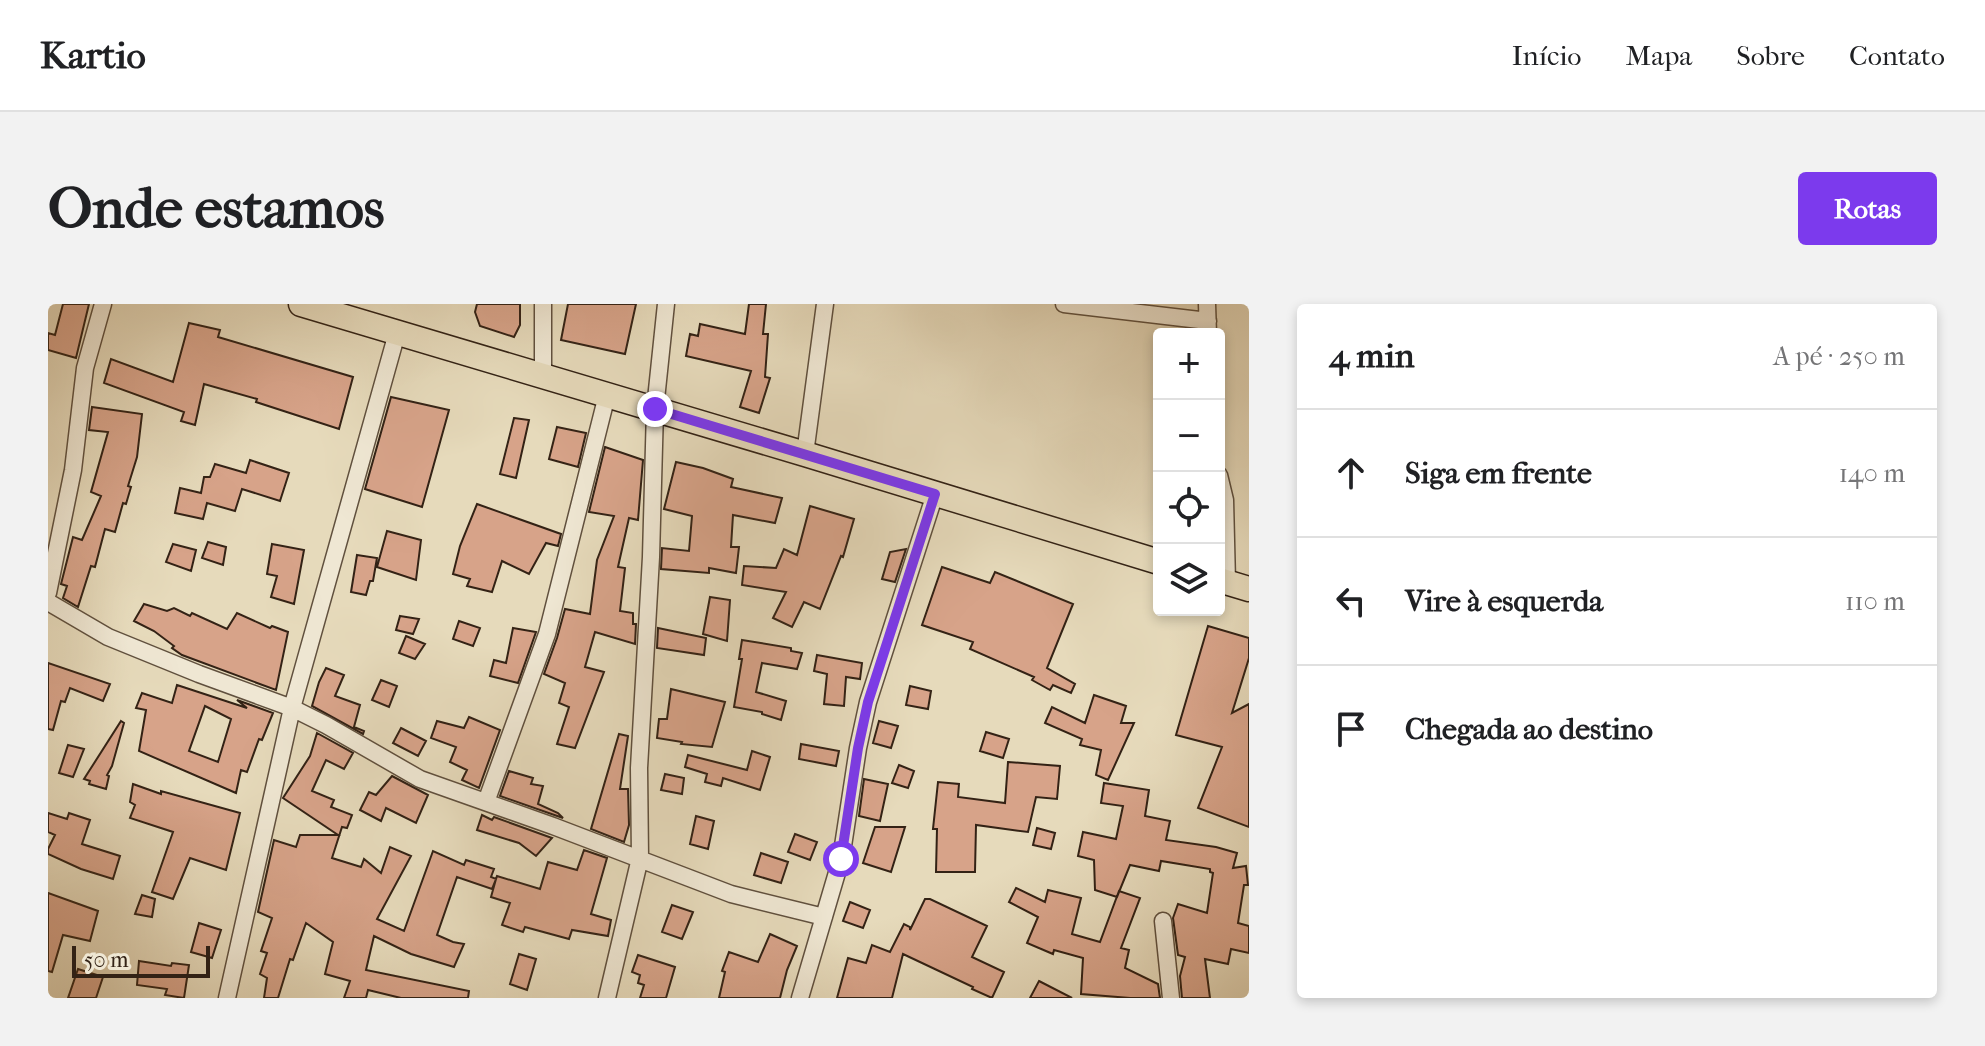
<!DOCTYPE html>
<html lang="pt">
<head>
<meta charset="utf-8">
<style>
  body { margin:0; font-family:"IM FELL French Canon",serif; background:#f2f2f2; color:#202124 }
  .controls { position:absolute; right:24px; top:24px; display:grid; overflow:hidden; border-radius:8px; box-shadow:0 4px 12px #0003 }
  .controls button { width:72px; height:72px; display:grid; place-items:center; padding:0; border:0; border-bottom:2px solid #e0e0e0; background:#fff; color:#202124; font:40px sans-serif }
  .scale { position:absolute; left:24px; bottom:20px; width:138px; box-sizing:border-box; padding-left:8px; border:4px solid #332215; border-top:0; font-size:22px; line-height:28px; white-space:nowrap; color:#332215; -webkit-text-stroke:6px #efe7d3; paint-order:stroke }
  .stop { position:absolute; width:24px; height:24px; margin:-18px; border:6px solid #7c3aed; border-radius:50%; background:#fff }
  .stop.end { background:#7c3aed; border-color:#fff; box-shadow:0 2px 8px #0008 }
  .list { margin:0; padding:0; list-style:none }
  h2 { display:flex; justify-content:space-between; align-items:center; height:104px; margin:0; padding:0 32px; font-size:34px }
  h2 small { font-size:26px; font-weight:400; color:#757577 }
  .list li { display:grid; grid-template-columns:52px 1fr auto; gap:24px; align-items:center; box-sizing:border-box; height:128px; padding:0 32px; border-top:2px solid #e0e0e0 }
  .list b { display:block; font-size:30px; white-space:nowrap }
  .list em { font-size:26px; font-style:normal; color:#757577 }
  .icon { flex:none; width:44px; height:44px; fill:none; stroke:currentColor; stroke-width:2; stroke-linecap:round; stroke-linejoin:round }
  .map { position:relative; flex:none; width:1201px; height:694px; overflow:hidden; border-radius:8px }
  header { display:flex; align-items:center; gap:48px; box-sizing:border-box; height:112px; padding:0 40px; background:#fff; border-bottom:2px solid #e0e0e0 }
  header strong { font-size:38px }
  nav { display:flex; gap:44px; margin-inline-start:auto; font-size:28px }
  .intro { display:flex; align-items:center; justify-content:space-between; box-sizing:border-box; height:192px; padding:0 48px }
  h1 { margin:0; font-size:56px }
  .button { padding:20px 36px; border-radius:8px; background:#7c3aed; color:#fff; font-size:28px; font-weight:700 }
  main { display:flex; gap:48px; padding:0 48px }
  aside { flex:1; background:#fff; border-radius:8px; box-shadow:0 4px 12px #0003 }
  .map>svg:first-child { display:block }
  .building { fill:#d7a389; stroke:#332215; stroke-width:2; fill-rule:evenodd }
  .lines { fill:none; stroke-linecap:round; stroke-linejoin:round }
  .street-casing { stroke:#60503e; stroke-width:19 }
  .primary-casing { stroke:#332215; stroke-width:27 }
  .street { stroke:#efe7d3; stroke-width:16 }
  .primary { stroke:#e6dabb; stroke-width:24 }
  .route { stroke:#7c3aed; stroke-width:10 }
</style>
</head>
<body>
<header>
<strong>Kartio</strong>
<nav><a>Início</a><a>Mapa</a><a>Sobre</a><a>Contato</a></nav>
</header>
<div class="intro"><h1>Onde estamos</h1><a class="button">Rotas</a></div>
<main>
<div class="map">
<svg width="1201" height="694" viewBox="0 0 1201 694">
  <rect width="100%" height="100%" fill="#e6dabb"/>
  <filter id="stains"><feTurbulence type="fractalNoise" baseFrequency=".0025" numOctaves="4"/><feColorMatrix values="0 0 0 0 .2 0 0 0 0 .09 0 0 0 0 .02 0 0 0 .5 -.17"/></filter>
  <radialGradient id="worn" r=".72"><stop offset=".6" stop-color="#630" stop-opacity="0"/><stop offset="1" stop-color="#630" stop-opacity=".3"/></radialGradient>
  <path class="building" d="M15,0H41L28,54L0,46V29L7,31Z
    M429,0H472V21L466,33L432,22L427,8Z
    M520,0H588L577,50L513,36Z
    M701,0H718L715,30H720L717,73L722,74L711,109L692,103L703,67L638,52L642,30L650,32L652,20L697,30Z
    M141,19L172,26L170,33L305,73L291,125L208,98L209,95L156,80L147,121L133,117L136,108L56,79L63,55L125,78Z
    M343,93L401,106L374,203L317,185Z
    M44,103L94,110L89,153L80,182L83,183L78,200L75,199L67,228L57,225L47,263L43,262L30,303L15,294L19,282L13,280L25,233L34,236L53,192L43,188L60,128L41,126Z
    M466,114L481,116L468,174L452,170Z
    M509,123L538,129L530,163L501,155Z
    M557,143L595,156L590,216L581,214L570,263L577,264L572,307L585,309V320H588L587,340L547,328L537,363L556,368L527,444L509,440L521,403L511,399L517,379L496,370L509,334L517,305L542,310L549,256L566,212L541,208Z
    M202,156L241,169L232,197L194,185L187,207L159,199L155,215L127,209L132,184L153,189L156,173H162L167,160L198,169Z
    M628,158L655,164L685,175L683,183L734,194L727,219L685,211L683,243H691L688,269L661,264V269L613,265L614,244L641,247L644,212L616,205Z
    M429,200L513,230L510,242L498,239L481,270L454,257L444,288L419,282L422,275L405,270L412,242Z
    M762,202L806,215L795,253L793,252L772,305L756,298L744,323L725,314L738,288L694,281L696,262L728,264L736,245L749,251Z
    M339,227L373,236L368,276L329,263Z
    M160,238L178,243L175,261L154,254Z
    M125,240L148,246L143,267L118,258Z
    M224,240L256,246L246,300L223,293L229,272L219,270Z
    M858,245L847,278L834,275L842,248Z
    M309,251L329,254L325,277H322L318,291L303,288Z
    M894,263L942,279L947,268L1025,300L999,364L1027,380L1023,389L1005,381L1002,386L984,376L986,373L922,345L925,338L874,321Z
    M662,293L682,296L679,337L655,330Z
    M96,300L119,307L126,304L142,312L144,309L179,325L189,309L222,324L224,322L240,328L228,386L134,351L124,344L126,342L106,327L86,317Z
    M352,312L371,315L365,330L348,326Z
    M411,317L432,324L425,342L405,335Z
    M1160,322L1201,334V354L1184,409L1201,400V523L1150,504L1174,443L1128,431Z
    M465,324L488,328L470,379L442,372L446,356L458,359Z
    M610,324L658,334L656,351L609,344Z
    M358,332L377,340L367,355L351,349Z
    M694,336L743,344V347L754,349L749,365L714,359L708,388L738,397L733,416L714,410V408L686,403L694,355H691Z
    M769,351L814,359L812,375L798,373L796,402L776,400L779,370L766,367Z
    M0,359L62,380L55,397L22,384L17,398L13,397L5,426L0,425Z
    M278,364L296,371L287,392L312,401L306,423L316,427L315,430L264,402L271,378Z
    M333,376L349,382L341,403L324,396Z
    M129,381L199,404L189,396L225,409L214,436L211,435L199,468L193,466L188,489L91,447L98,406L88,404L94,389L124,399ZM157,402L183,415L170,458L141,447Z
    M862,382L883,387L880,405L858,401Z
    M623,385L677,398L664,443L633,440L634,438L609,434L611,415H619Z
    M1046,391L1078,402L1073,419H1086L1060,476L1048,471L1053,446L1032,441L1034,435L997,419L1004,403L1037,419Z
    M421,413L452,426L431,484L414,476L419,466L402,458L408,443L383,434L389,417L416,424Z
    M73,417L76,419L64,462L59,471L61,472L58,485L41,480L42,477L36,475Z
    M831,417L850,422L843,444L825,439Z
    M353,424L378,437L370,452L345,439Z
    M938,428L961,435L955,454L932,447Z
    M269,429L305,449L296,465L278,456L264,487L286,496L283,503L304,511L299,524L294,523L284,554L313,563L316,555L333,569L342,543L363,552L329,615L356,627L385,547L416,561L418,556L446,565L443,573L448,575L449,572L492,585L500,558L529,566L536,546L559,554L543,610L563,616L560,632L524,626L521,635L477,623L475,628L454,621L462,599L443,593L448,575L444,585L409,573L389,631L405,638L416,640L406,663L363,650L326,632L318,666L421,687L420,694H353L320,686L318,694H296L302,677L277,670L285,638L258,619L245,656L242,655L230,694H216L219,674L212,670L219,649L213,647L224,614L210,608L226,536L248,543L252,531H290L235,494L262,452Z
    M571,430L580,432L572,485H580L581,521L576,538L543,525Z
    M753,440L791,447L788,462L751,455Z
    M20,441L36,445L25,473L11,469Z
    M704,447L722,453L712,486L675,474L673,482L657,478L659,470L637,463L640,451L699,466Z
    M960,458L1012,462L1009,495L988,493L980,528L928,521L927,568H888L889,525H885L890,478L911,480L910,493L957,499Z
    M851,461L866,467L860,484L844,479Z
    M461,467L485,474L483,480L495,482L490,500L510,509L515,514L452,492Z
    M617,470L636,474L634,490L613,486Z
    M344,472L380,491L368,519L338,504L333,517L312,506L321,488L328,491Z
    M816,475L840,480L832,517L811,512Z
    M1056,479L1101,486L1097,512L1122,517L1118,536L1168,543L1189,549L1185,564L1198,562L1200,581H1196L1190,619L1201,622V649L1183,645L1180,660L1157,655L1162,694H1134L1132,672L1137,653L1130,651L1125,614L1130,600L1159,609L1165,569L1162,568V565L1113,557L1111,567L1082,561L1069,593L1047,586L1046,556L1030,552L1035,528L1068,535L1075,502L1053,499Z
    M85,480L113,490V487L192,509L178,566L142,554L125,595L104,588L125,528L82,514L87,501L82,498Z
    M0,509L19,515L21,509L42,516L34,540L72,552L65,575L33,565L0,550V545L7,531L0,528Z
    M434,511L444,516L446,513L504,534L488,552L471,539L429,526Z
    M648,512L666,517L660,545L642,540Z
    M827,523H857L843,568L815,559Z
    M989,524L1007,529L1003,545L985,541Z
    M747,530L769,538L762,556L740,548Z
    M713,549L740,558L733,579L706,571Z
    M968,584L997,598L1000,586L1033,594L1024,630L1052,638L1071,587L1092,594L1073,644L1081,646L1077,664L1110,680L1112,694H1082L1033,690L1035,654L1006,646L1005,650L979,639L990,613L961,598Z
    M0,589L50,607L42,637L15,631L4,668L0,667Z
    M94,591L107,595L104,613L87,610Z
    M877,595H882L939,622L924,653L956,668L944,694L924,685L925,683L855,650L844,694H789L800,654L818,659L824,641L842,648L856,620L862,623V626Z
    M802,598L822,606L815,624L795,617Z
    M624,601L645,608L634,635L614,628Z
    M151,619L173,626L164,654L143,648Z
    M722,630L749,642L739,666L732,694H671L677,668L674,667L681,648L710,658Z
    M471,650L488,655L479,686L462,680Z
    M590,651L627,663L618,694H592L596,681L590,679L592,671L584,668Z
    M91,657L123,662L124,659L141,661L136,694L117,691L119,685L89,681Z
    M30,665L55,673L48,694H20Z
    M991,677L1024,694H982Z"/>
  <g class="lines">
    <g class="street-casing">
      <path id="street" d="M495,0V72
        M1016,0L1160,17
        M1159,0L1160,30
        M757,150L777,0
        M1171,171L1177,196L1179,278
        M0,289L25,166L37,64L55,0
        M0,298L60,333L151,370L244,404L278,421L372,475L505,522L683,590L776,613
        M438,498L499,330L559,91
        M1115,617L1123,694
        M179,694L244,404L349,29
        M559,694L592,554L591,464L603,253L607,105L618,0
        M752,694L793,555L810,444L820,398L887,190"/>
    </g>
    <g class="primary-casing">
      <path id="primary" d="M253,0L757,150L1111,258
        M1171,276L1201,285"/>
    </g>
    <use href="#street" class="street"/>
    <use href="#primary" class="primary"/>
  </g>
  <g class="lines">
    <path class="route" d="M607,105L887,190L820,398L810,444L793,555"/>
  </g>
  <rect width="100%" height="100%" filter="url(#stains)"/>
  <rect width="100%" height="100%" fill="url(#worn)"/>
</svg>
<div class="controls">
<button>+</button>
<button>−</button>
<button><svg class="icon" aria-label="locate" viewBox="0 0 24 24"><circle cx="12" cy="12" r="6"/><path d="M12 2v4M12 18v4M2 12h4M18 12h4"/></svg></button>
<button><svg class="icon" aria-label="layers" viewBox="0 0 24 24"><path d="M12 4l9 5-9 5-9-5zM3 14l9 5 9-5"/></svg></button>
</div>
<div class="scale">50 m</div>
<div class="stop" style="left:793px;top:555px"></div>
<div class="stop end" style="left:607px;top:105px"></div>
</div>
<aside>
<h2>4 min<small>A pé · 250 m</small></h2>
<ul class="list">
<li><svg class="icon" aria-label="ahead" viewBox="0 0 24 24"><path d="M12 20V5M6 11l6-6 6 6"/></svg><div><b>Siga em frente</b></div><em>140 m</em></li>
<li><svg class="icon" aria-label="left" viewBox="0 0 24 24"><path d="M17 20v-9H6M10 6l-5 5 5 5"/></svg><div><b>Vire à esquerda</b></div><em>110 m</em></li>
<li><svg class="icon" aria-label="arrive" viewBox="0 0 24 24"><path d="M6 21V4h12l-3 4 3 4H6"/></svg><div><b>Chegada ao destino</b></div></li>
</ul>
</aside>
</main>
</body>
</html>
